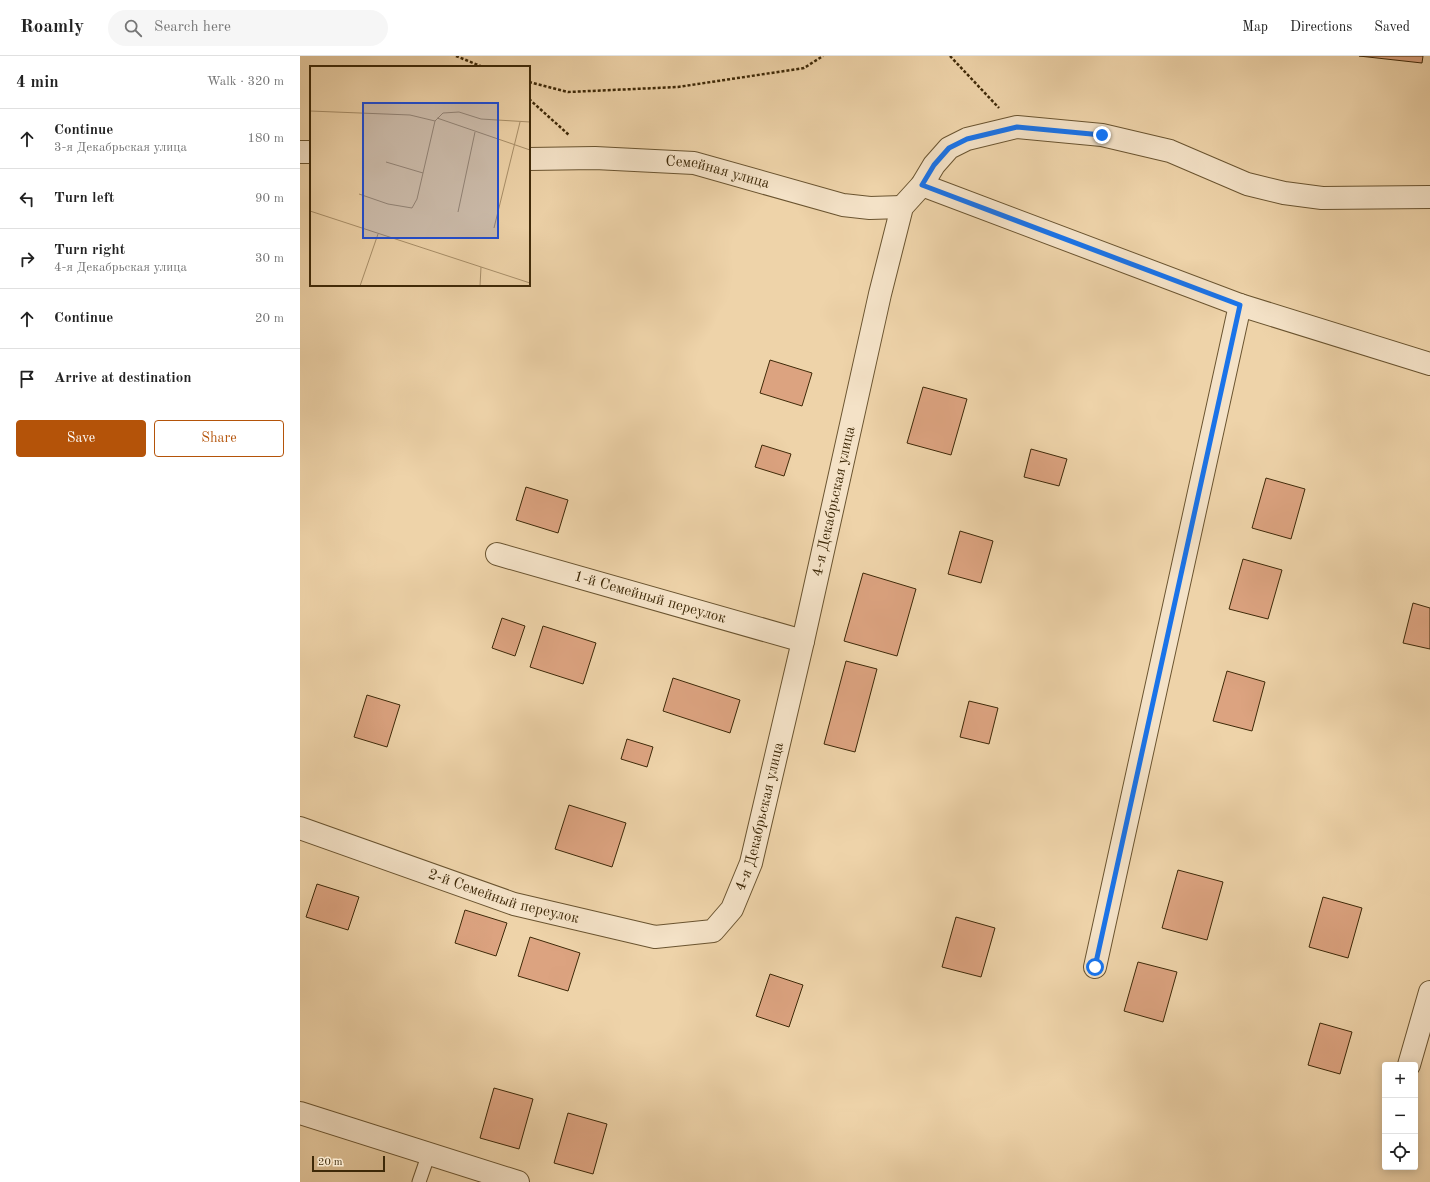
<!DOCTYPE html>
<html lang="en">
<head>
<meta charset="utf-8">
<style>
  body { margin:0; font-family:"Old Standard TT",serif; background:#f6f6f6; color:#222 }
  .controls { position:absolute; right:12px; bottom:12px; display:grid; overflow:hidden; border-radius:4px; box-shadow:0 2px 10px #0003 }
  .controls button { width:36px; height:36px; display:grid; place-items:center; padding:0; border:0; border-bottom:1px solid #e0e0e0; background:#fff; color:#222; font:20px sans-serif }
  .scale { position:absolute; left:12px; bottom:10px; width:73px; box-sizing:border-box; padding-left:4px; border:2px solid #3e2908; border-top:0; font-size:11px; line-height:14px; white-space:nowrap; color:#3e2908; -webkit-text-stroke:3px #f4e2c7; paint-order:stroke }
  .stop { position:absolute; width:12px; height:12px; margin:-9px; border:3px solid #1a73e8; border-radius:50%; background:#fff }
  .stop.end { background:#1a73e8; border-color:#fff; box-shadow:0 1px 4px #0008 }
  .list { margin:0; padding:0; list-style:none }
  h2 { display:flex; justify-content:space-between; align-items:center; height:52px; margin:0; padding:0 16px; font-size:17px }
  h2 small { font-size:13px; font-weight:400; color:#767676 }
  .list li { display:grid; grid-template-columns:26px 1fr auto; gap:12px; align-items:center; box-sizing:border-box; height:60px; padding:0 16px; border-top:1px solid #e0e0e0 }
  .list b { display:block; font-size:15px; white-space:nowrap }
  .list p { margin:0; font-size:13px; white-space:nowrap; color:#767676 }
  .list em { font-size:13px; font-style:normal; color:#767676 }
  .actions { display:flex; gap:8px; padding:12px 16px }
  .actions a { flex:1; padding:9px 0; border:1px solid #b45309; border-radius:4px; text-align:center; font-size:14px; color:#b45309 }
  .actions .main { background:#b45309; color:#fff }
  .icon { flex:none; width:22px; height:22px; fill:none; stroke:currentColor; stroke-width:2; stroke-linecap:round; stroke-linejoin:round }
  .map { position:relative; flex:none; width:1130px; height:1126px; overflow:hidden }
  header { display:flex; align-items:center; gap:24px; box-sizing:border-box; height:56px; padding:0 20px; background:#fff; border-bottom:1px solid #e0e0e0 }
  header strong { font-size:19px }
  nav { display:flex; gap:22px; margin-inline-start:auto; font-size:14px }
  .search { width:280px; height:36px; background:#f6f6f6; display:flex; align-items:center; gap:10px; box-sizing:border-box; padding:0 14px; border-radius:22px; color:#767676; font-size:15px }
  main { display:flex }
  aside { flex:1; background:#fff }
  .map>svg:first-child { display:block }
  .building { fill:#dca380; stroke:#3e2908 }
  .lines { fill:none; stroke-linecap:round; stroke-linejoin:round }
  .lane-casing { stroke:#6a5430; stroke-width:15 }
  .street-casing { stroke:#6a5430; stroke-width:24 }
  .path { stroke:#3e2908; stroke-width:2.5; stroke-dasharray:3 2; stroke-linecap:butt }
  .lane { stroke:#f4e2c7; stroke-width:13 }
  .street { stroke:#f4e2c7; stroke-width:22 }
  .route { stroke:#1a73e8; stroke-width:5 }
  .labels { text-anchor:middle; dominant-baseline:central; stroke-width:3; stroke-linejoin:round; paint-order:stroke }
  .street-label { font-size:15px; fill:#3e2908; stroke:#f4e2c7 }
  .inset-road { fill:none; stroke:#a88f69; stroke-width:1 }
  .view { fill:#1d4ed8; fill-opacity:0.15; stroke:#1d4ed8; stroke-width:2 }
  .inset-edge { fill:none; stroke:#3e2908; stroke-width:2 }
</style>
</head>
<body>
<header>
<strong>Roamly</strong>
<div class="search"><svg class="icon" aria-label="search" viewBox="0 0 24 24"><circle cx="10" cy="10" r="6"/><path d="M15 15l6 6"/></svg>Search here</div>
<nav><a>Map</a><a>Directions</a><a>Saved</a></nav>
</header>
<main>
<aside>
<h2>4 min<small>Walk · 320 m</small></h2>
<ul class="list">
<li><svg class="icon" aria-label="ahead" viewBox="0 0 24 24"><path d="M12 20V5M6 11l6-6 6 6"/></svg><div><b>Continue</b><p>3-я Декабрьская улица</p></div><em>180 m</em></li>
<li><svg class="icon" aria-label="left" viewBox="0 0 24 24"><path d="M17 20v-9H6M10 6l-5 5 5 5"/></svg><div><b>Turn left</b></div><em>90 m</em></li>
<li><svg class="icon" aria-label="right" viewBox="0 0 24 24"><path d="M7 20v-9h11M14 6l5 5-5 5"/></svg><div><b>Turn right</b><p>4-я Декабрьская улица</p></div><em>30 m</em></li>
<li><svg class="icon" aria-label="ahead" viewBox="0 0 24 24"><path d="M12 20V5M6 11l6-6 6 6"/></svg><div><b>Continue</b></div><em>20 m</em></li>
<li><svg class="icon" aria-label="arrive" viewBox="0 0 24 24"><path d="M6 21V4h12l-3 4 3 4H6"/></svg><div><b>Arrive at destination</b></div></li>
</ul>
<div class="actions"><a class="main">Save</a><a>Share</a></div>
</aside>
<div class="map">
<svg width="1130" height="1126" viewBox="0 0 1130 1126">
  <rect width="100%" height="100%" fill="#eed3a9"/>
  <filter id="stains"><feTurbulence type="fractalNoise" baseFrequency=".005" numOctaves="4"/><feColorMatrix values="0 0 0 0 .2 0 0 0 0 .09 0 0 0 0 .02 0 0 0 .5 -.17"/></filter>
  <radialGradient id="worn" r=".72"><stop offset=".6" stop-color="#630" stop-opacity="0"/><stop offset="1" stop-color="#630" stop-opacity=".3"/></radialGradient>
  <path class="building" d="M1059,0H1123L1122,7Z
    M470,304L512,317L502,350L460,337Z
    M623,331L667,343L651,399L607,387Z
    M462,389L491,398L484,420L455,411Z
    M731,393L767,403L759,430L724,421Z
    M966,422L1005,433L991,483L952,472Z
    M226,431L268,444L258,477L216,464Z
    M660,475L693,485L681,527L648,518Z
    M943,503L982,514L968,563L929,553Z
    M563,517L616,533L597,600L544,585Z
    M1113,547L1130,552V593L1103,587Z
    M202,562L225,570L215,600L192,592Z
    M243,570L296,587L283,628L230,611Z
    M546,605L577,613L555,696L524,688Z
    M927,615L965,626L952,675L913,665Z
    M373,622L440,644L430,677L363,655Z
    M67,639L100,649L87,691L54,681Z
    M669,645L698,652L689,688L660,681Z
    M327,683L353,691L347,711L321,703Z
    M269,749L326,767L312,811L255,793Z
    M878,814L923,826L907,884L862,872Z
    M17,828L59,841L48,874L6,861Z
    M1023,841L1062,852L1048,902L1009,891Z
    M165,854L207,867L196,900L155,887Z
    M656,861L695,872L681,921L642,911Z
    M230,881L280,897L268,935L218,920Z
    M838,906L877,916L863,966L824,955Z
    M470,918L503,929L489,971L456,960Z
    M1020,967L1052,976L1040,1018L1008,1009Z
    M194,1032L233,1043L219,1093L180,1082Z
    M268,1057L307,1068L293,1118L254,1107Z"/>
  <g class="lines">
    <g class="lane-casing">
      <path id="lane" d="M119,1126L129,1097"/>
    </g>
    <g class="street-casing">
      <g id="street">
        <path d="M0,96H11"/>
        <path id="s1" d="M229,103L295,102L394,107L543,149L570,152L602,151"/>
        <path d="M622,129L940,249L1130,308"/>
        <path id="s2" d="M197,498L503,585"/>
        <path id="s3" d="M0,772L214,848L355,881L413,875L432,853L451,807L503,585L580,238L602,151L622,129L634,109L649,92L667,83L717,71L802,79L870,95L947,128L984,137L1022,142L1130,141"/>
        <path d="M795,911L940,249"/>
        <path d="M1109,1009L1130,936"/>
        <path d="M0,1057L218,1126"/>
      </g>
    </g>
    <path class="path" d="M156,0L183,11
      M650,0L699,52
      M229,26L268,36L378,31L504,12L523,0
      M229,43L269,79"/>
    <use href="#lane" class="lane"/>
    <use href="#street" class="street"/>
  </g>
  <g class="lines">
    <path class="route" d="M795,911L940,249L622,129L634,109L649,92L667,83L717,71L802,79"/>
  </g>
  <g class="labels">
    <g class="street-label">
      <text stroke="none"><textPath href="#s1" startOffset="190">Семейная улица</textPath></text>
      <text stroke="none"><textPath href="#s3" startOffset="880">4-я Декабрьская улица</textPath></text>
      <text stroke="none"><textPath href="#s2" startOffset="159">1-й Семейный переулок</textPath></text>
      <text stroke="none"><textPath href="#s3" startOffset="556">4-я Декабрьская улица</textPath></text>
      <text stroke="none"><textPath href="#s3" startOffset="215">2-й Семейный переулок</textPath></text>
    </g>
  </g>
  <g transform="translate(10 10)">
    <rect width="220" height="220" fill="#eed3a9"/>
    <path class="inset-road" d="M0,45L100,49L125,55M127,52L220,84M76,96L113,107M49,128L78,138L102,142L107,133L125,55L133,47L149,46L171,53L220,56M0,145L220,217M148,146L165,66M184,162L210,56M50,220L68,168M170,220L171,201"/>
    <path class="view" d="M53,37H188V172H53Z"/>
    <rect width="220" height="220" class="inset-edge"/>
  </g>
  <rect width="100%" height="100%" filter="url(#stains)"/>
  <rect width="100%" height="100%" fill="url(#worn)"/>
</svg>
<div class="controls">
<button>+</button>
<button>−</button>
<button><svg class="icon" aria-label="locate" viewBox="0 0 24 24"><circle cx="12" cy="12" r="6"/><path d="M12 2v4M12 18v4M2 12h4M18 12h4"/></svg></button>
</div>
<div class="scale">20 m</div>
<div class="stop" style="left:795px;top:911px"></div>
<div class="stop end" style="left:802px;top:79px"></div>
</div>
</main>
</body>
</html>
